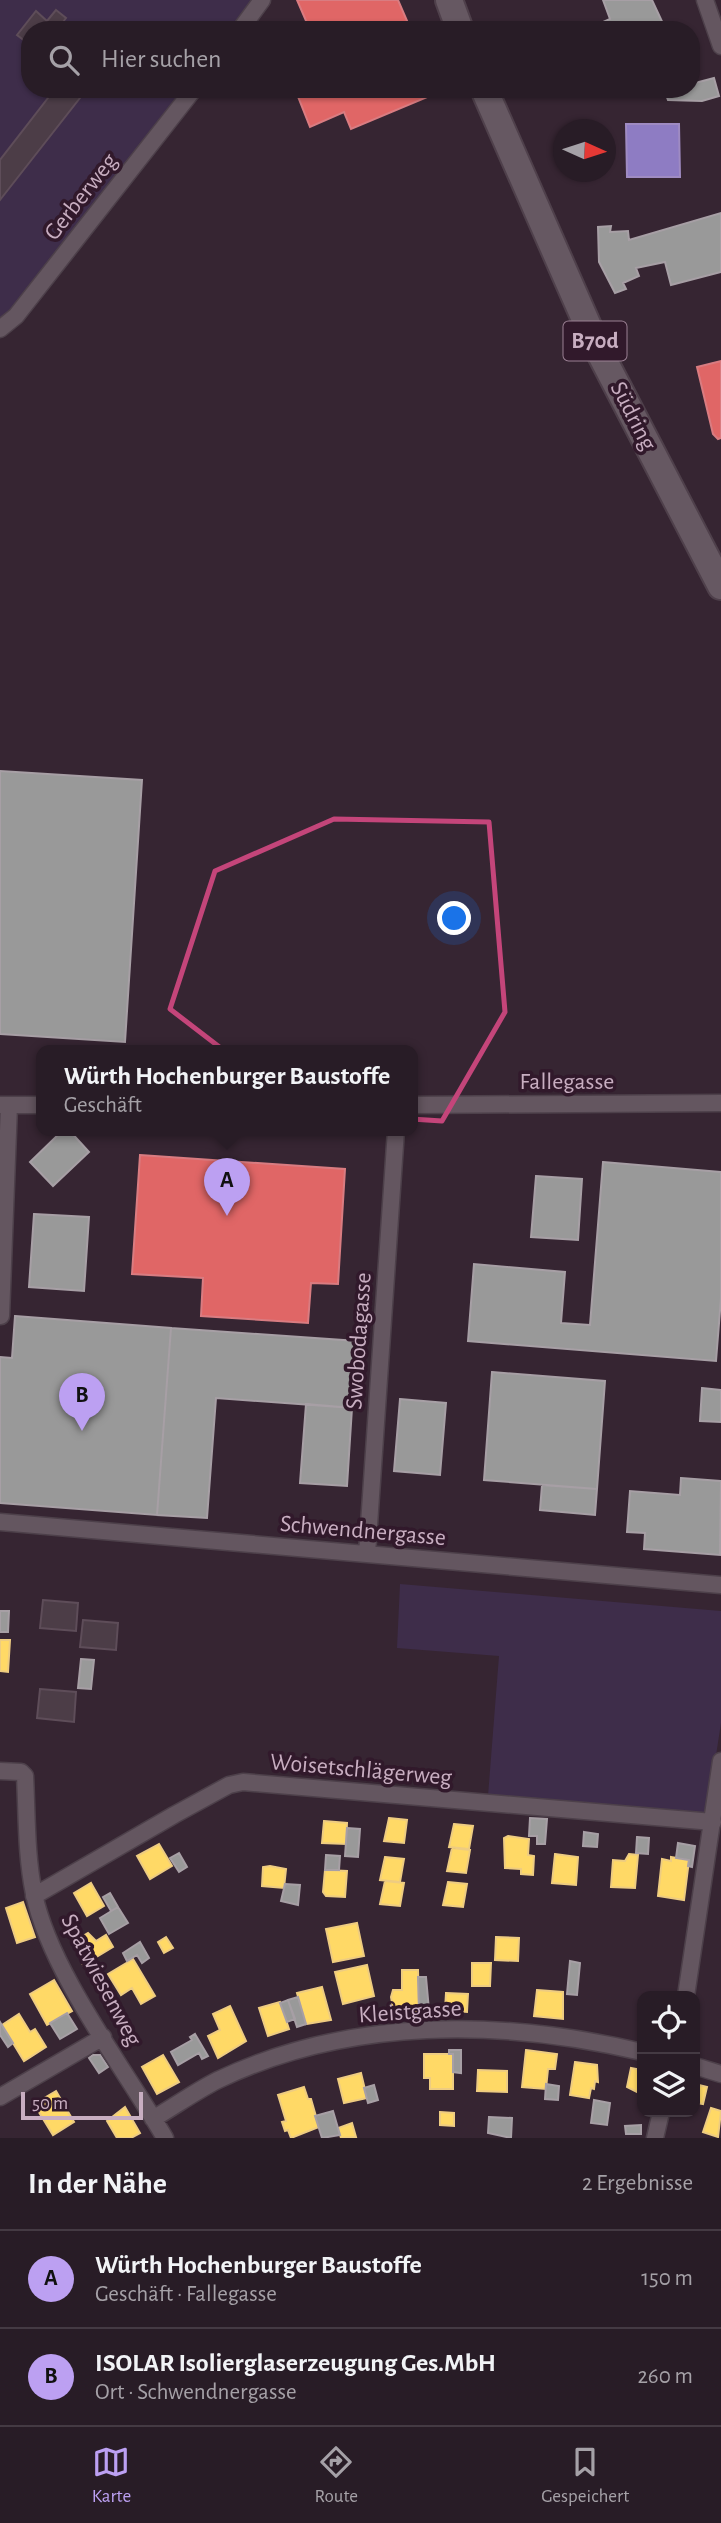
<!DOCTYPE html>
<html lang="de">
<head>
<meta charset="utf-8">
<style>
  body { margin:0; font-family:"Alegreya Sans",sans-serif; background:#342932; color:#f1f3f6 }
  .controls { position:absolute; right:21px; bottom:21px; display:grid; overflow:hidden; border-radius:14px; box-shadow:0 2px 5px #0004 }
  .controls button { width:63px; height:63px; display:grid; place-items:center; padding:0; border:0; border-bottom:2px solid #443a43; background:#281c26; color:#f1f3f6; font:35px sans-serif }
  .compass { position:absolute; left:553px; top:119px; width:63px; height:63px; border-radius:50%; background:#281c26; box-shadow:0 2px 5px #0004; rotate:93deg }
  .scale { position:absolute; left:21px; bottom:18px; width:122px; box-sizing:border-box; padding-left:7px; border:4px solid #c8aec1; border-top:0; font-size:19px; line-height:24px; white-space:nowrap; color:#c8aec1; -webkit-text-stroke:5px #31192b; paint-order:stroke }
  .you { position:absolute; left:455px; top:919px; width:24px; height:24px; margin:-18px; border:5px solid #fff; border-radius:50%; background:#1a73e8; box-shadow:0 0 0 10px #1a73e833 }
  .badge { display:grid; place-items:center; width:46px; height:46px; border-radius:50%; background:#bca0f2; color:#111; font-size:23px; font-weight:700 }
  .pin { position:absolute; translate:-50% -58px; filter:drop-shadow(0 2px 4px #0008) }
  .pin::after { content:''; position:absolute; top:37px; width:24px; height:21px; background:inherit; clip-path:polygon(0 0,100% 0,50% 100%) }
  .popup { position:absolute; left:36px; top:1045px; width:382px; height:91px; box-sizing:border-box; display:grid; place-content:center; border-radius:14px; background:#281c26; filter:drop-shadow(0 2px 5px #0005); font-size:23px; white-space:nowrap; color:#a5a1a7 }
  .popup b { font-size:26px; color:#f1f3f6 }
  .popup::after { content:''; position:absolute; left:50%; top:100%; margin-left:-14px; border:14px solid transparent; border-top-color:#281c26 }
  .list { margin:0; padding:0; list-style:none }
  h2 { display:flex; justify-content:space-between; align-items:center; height:91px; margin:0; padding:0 28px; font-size:30px }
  h2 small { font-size:23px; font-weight:400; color:#a5a1a7 }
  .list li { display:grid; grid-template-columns:46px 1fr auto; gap:21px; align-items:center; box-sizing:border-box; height:98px; padding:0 28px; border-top:2px solid #443a43 }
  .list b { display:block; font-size:26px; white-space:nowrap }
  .list p { margin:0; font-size:23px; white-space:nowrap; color:#a5a1a7 }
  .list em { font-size:23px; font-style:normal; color:#a5a1a7 }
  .icon { flex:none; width:38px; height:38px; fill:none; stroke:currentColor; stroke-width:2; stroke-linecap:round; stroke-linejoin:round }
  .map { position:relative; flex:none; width:721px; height:2138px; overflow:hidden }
  .search { position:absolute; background:#281c26; box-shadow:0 2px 5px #0004; left:21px; right:21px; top:21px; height:77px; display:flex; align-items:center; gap:18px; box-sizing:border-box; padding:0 24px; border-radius:28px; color:#a5a1a7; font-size:26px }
  .sheet { height:287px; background:#281c26 }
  nav { display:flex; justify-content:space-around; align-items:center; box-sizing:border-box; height:98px; border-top:2px solid #443a43; background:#281c26; font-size:19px; color:#a5a1a7 }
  nav a { display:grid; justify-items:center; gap:4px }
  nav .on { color:#bca0f2 }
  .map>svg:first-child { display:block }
  .green { fill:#3e2d4a }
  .homes { fill:#ffd966; stroke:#eecc81; stroke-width:2 }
  .shops { fill:#e06666; stroke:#d97c81; stroke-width:2 }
  .offices { fill:#8e7cc3; stroke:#9f8bc2; stroke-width:2 }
  .industry { fill:#999; stroke:#a79fa5; stroke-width:2 }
  .building { fill:#4c3d47; stroke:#5e4d59; stroke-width:2 }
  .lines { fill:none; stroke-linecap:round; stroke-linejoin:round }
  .street-casing { stroke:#4d404a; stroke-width:19 }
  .primary-casing { stroke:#4f404b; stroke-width:30 }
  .street { stroke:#645660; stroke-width:16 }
  .primary { stroke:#665862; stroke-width:26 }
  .marked { fill:none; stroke:#c4457a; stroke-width:5; stroke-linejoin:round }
  .labels { text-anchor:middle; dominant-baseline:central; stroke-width:7; stroke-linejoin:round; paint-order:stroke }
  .shield { fill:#31192b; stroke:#9b8194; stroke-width:2 }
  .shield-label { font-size:23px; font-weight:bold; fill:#c8aec1 }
  .street-label { font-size:24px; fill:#c8aec1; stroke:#31192b }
</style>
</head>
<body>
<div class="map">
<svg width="721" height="2138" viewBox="0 0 721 2138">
  <rect width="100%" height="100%" fill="#362532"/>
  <path class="green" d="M0,0H252L229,30H30V89H183L9,312L0,319Z
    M400,1584L721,1611V1723L707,1814L488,1796L499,1656L397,1648Z"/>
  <path class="homes" d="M0,1640H10L8,1672L0,1671Z
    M389,1818L407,1820L404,1843L384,1841Z
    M324,1821L347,1823L346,1844L322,1843Z
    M454,1824L473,1826L469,1849L449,1847Z
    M508,1836L529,1839L528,1855L534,1856L533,1875L521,1874V1869L505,1868L504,1838Z
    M159,1844L172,1866L150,1879L137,1856Z
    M452,1848L470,1850L466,1873L447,1871Z
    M555,1854L578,1857L576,1885L552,1883Z
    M629,1854L638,1855L635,1888L611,1887L613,1860L625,1861Z
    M385,1857L404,1859L400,1882L380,1880Z
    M671,1857L689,1860L684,1900L658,1896L662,1859L671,1861Z
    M270,1866L286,1869L284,1888L262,1886L263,1867Z
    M325,1870L347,1871L345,1897L326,1896L323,1892Z
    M385,1881L404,1883L400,1906L380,1904Z
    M448,1882L467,1884L463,1907L443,1905Z
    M91,1883L104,1906L87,1916L74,1893Z
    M23,1902L35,1937L17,1943L6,1908Z
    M357,1923L364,1956L333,1962L326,1929Z
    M88,1933L96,1941L106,1935L113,1947L83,1965L73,1942Z
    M166,1937L173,1948L164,1953L158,1942Z
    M496,1937L519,1938L518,1961L495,1960Z
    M133,1959L155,1996L141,2004L132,1988L121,1995L108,1974Z
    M472,1963H491L490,1986H472Z
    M367,1965L374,1996L343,2004L335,1972Z
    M402,1970H418L419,2013L394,2014L391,1997L393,1990H402Z
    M54,1980L72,2011L47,2025L30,1994Z
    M322,1987L331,2020L306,2024L297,1993Z
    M537,1990L563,1992V2019L534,2016Z
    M446,1993L468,1994L467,2012L445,2010Z
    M280,2002L289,2029L268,2036L259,2008Z
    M230,2006L246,2041L218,2058L208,2036L220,2030L213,2014Z
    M19,2014L30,2032L35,2029L46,2047L24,2061L2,2025Z
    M526,2050L557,2054L555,2069H548L546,2089L522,2087Z
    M424,2054H453V2089H430V2078H424Z
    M163,2055L179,2082L157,2094L142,2067Z
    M575,2062L597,2065L598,2082L595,2081L594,2089L591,2088L589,2098L570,2095Z
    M631,2068L642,2070V2090L639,2093L627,2087Z
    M478,2070L507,2071V2092L477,2091Z
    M361,2073L367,2098L344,2103L338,2079Z
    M695,2084L707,2087L703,2104L697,2103L696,2107Z
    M304,2087L308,2099H311L319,2127L291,2138L288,2130L285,2131L282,2122L286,2121L278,2095Z
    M56,2091L74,2122L53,2135L34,2104Z
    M125,2107L140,2133L131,2138H117L107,2121Z
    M711,2108L721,2111L718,2137L703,2132Z
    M440,2112L454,2113V2126L440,2125Z
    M352,2123L356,2137L341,2138L338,2128Z"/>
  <path class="shops" d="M297,0H398L411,30H310Z
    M295,89H436L437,93L351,129L344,112L310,127Z
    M721,361V438L718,439L713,434L697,367Z
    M140,1155L345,1169L338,1284L311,1283L308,1323L201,1316L203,1278L132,1274Z"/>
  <path class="offices" d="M626,124H679L680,177H627Z"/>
  <path class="industry" d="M603,0H652L666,30H585L610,19Z
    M714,78L719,96L702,101L668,100L664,89H691V84Z
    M721,213V272L671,285L665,262L636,268L639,276L623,283L626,289L615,293L599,262L598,227L611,226L610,232L628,231L629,240Z
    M0,771L142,780L125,1042L0,1034Z
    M63,1130H69L89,1152L53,1186L30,1162Z
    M603,1162L721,1172V1298L716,1361L468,1341L474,1264L565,1272L561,1323L590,1325Z
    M536,1176L582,1179L578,1240L531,1237Z
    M34,1214L89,1217L84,1291L29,1287Z
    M15,1316L171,1328L157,1515L0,1503V1357L12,1358Z
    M171,1328L357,1341L352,1408L216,1398L207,1518L157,1515Z
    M492,1372L605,1381L597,1489L484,1480Z
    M702,1388L721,1390V1422L700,1421Z
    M400,1399L446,1403L440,1475L394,1471Z
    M306,1404L352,1408L347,1486L300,1483Z
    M681,1478L721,1481L720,1555L644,1549L645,1533L627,1532L630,1491L680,1495Z
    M542,1485L597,1489L595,1515L540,1510Z
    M0,1611H9L8,1632H0Z
    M81,1659L94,1660L91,1689L78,1688Z
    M530,1818L547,1819L545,1844H537V1836H529Z
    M347,1828L360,1829L358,1857L345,1856Z
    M584,1832L598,1834L597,1847L583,1846Z
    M637,1837L649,1838L648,1854L636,1853Z
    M678,1843L695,1846L692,1867L688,1866L689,1860L676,1858Z
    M179,1853L187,1867L179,1872L170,1858Z
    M326,1855L340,1856L339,1870H325Z
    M285,1884L300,1885L298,1905L281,1901Z
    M110,1893L118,1907L111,1911L103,1897Z
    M118,1907L128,1923L109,1934L100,1918Z
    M140,1942L149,1958L142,1963L137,1955L127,1961L123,1953Z
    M570,1961L580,1963L577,1995L567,1994Z
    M418,1977H426L429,2010H419Z
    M298,1997L306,2024L297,2027L288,2000Z
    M288,2000L295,2019L287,2022L280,2003Z
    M67,2013L77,2029L60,2039L50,2023Z
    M0,2022L13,2043L8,2047L0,2035Z
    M195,2034L208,2056L202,2059L199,2053L178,2065L171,2052L192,2040L190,2037Z
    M449,2050H461V2073L453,2072V2054H449Z
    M93,2055H100L108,2067L99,2073L89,2058Z
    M546,2084L559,2086L558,2100L545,2099Z
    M374,2085L378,2100L368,2103L364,2088Z
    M594,2100L610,2103L607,2125L591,2123Z
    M333,2111L340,2135L322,2138L315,2116Z
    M489,2117L512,2118L511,2138L488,2133Z
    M641,2125V2134H626L625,2126Z"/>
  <path class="building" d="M56,10L66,18L57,30H30V45L17,35L36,11L47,21Z
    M55,89H87L0,200V160Z
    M43,1600L78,1603L76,1631L40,1628Z
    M83,1620L118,1623L116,1650L80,1647Z
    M40,1689L76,1692L74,1722L37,1718Z"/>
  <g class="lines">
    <g class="street-casing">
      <path id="street" d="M705,0L721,46
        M240,30L262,0
        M0,329L16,316L194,89
        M0,1105H42
        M412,1105L721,1103
        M1,1316L9,1105
        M0,1522L721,1585
        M367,1554L396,1130
        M0,1771L21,1772L25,1776C27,1815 26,1855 34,1894C50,1971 124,2068 165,2138
        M34,1896L174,1815L229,1785L243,1782L713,1822
        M686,1996L721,1761
        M695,2066L721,2074
        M0,2097L103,2037
        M153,2119C175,2106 196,2091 218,2080C350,2017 502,2019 642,2052
        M655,2138L661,2112"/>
    </g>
    <g class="primary-casing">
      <path id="primary" d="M449,0L460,30
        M484,89L598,349L721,586"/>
    </g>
    <use href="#street" class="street"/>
    <use href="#primary" class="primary"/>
  </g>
  <path class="marked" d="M334,819L489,822L505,1012L442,1121L304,1112L170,1009L215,871Z"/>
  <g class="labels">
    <rect class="shield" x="563.5" y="321.5" width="63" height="39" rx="5"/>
    <g class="shield-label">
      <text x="595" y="341">B70d</text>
    </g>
    <g class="street-label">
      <text transform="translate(81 197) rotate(-52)">Gerberweg</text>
      <text transform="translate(633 416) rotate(63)">Südring</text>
      <text x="567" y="1082">Fallegasse</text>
      <text transform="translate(359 1341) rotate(-86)">Swobodagasse</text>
      <text transform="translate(363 1531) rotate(5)">Schwendnergasse</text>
      <text transform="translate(361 1770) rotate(5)">Woisetschlägerweg</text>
      <text transform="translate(101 1980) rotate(62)">Spatwiesenweg</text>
      <text transform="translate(410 2012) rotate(-4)">Kleistgasse</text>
    </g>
  </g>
</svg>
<div class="controls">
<button><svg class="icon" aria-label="locate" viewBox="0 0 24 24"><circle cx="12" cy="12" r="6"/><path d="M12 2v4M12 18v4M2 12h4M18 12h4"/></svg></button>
<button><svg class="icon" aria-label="layers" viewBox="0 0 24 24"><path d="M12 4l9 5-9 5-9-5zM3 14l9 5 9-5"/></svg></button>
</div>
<svg class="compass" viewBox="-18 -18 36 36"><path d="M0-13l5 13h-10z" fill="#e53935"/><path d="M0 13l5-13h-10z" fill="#a5a1a7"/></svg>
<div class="scale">50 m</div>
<div class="you"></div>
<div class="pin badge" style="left:227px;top:1216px">A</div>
<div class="popup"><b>Würth Hochenburger Baustoffe</b>Geschäft</div>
<div class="pin badge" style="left:82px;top:1431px">B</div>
<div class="search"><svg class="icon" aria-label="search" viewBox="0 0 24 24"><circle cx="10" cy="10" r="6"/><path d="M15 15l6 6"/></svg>Hier suchen</div>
</div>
<section class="sheet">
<h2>In der Nähe<small>2 Ergebnisse</small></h2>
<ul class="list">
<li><span class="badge">A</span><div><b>Würth Hochenburger Baustoffe</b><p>Geschäft · Fallegasse</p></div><em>150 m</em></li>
<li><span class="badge">B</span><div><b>ISOLAR Isolierglaserzeugung Ges.MbH</b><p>Ort · Schwendnergasse</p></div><em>260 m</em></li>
</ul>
</section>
<nav>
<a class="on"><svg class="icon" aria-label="map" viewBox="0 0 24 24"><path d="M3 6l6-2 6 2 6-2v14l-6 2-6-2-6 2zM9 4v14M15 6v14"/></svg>Karte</a>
<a><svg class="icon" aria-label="directions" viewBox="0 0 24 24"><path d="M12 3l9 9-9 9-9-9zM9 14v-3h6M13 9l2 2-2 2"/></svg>Route</a>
<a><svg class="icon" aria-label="saved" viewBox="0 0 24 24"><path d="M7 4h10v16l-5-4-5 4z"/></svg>Gespeichert</a>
</nav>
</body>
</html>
